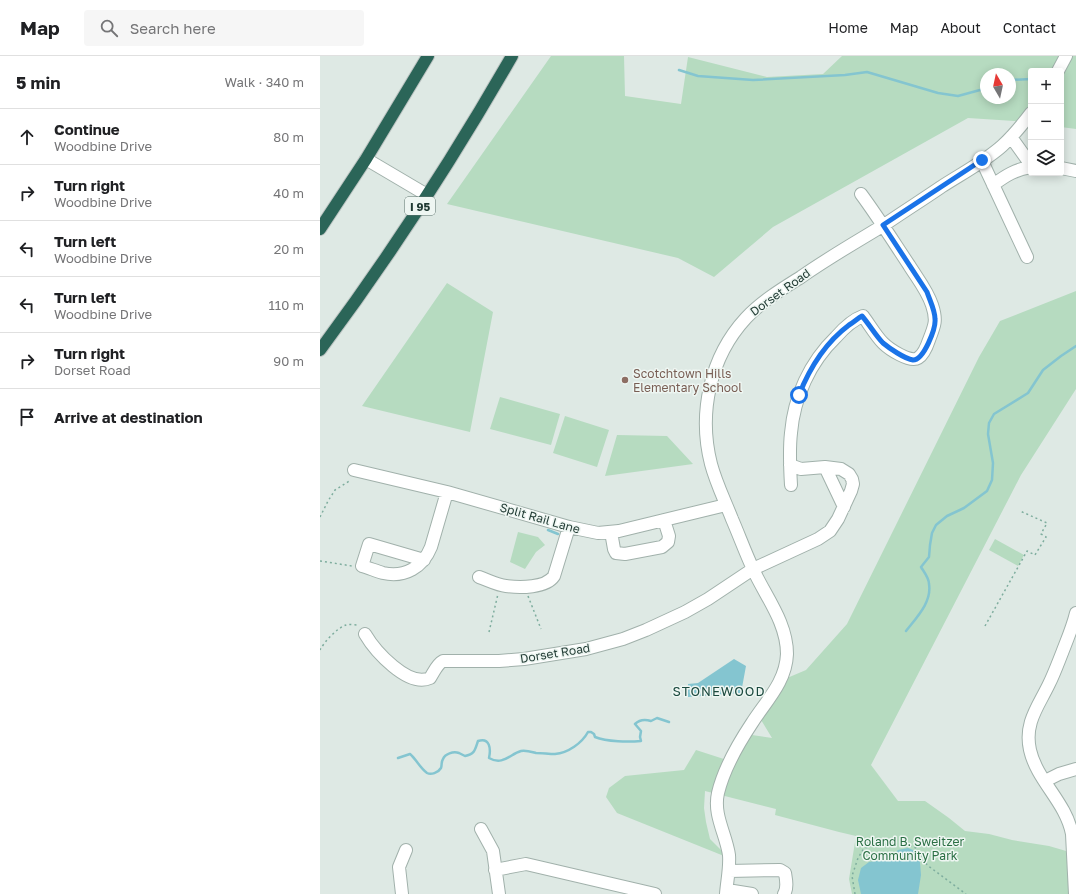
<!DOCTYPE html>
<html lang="en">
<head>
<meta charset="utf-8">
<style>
  body { margin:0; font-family:"Golos Text",sans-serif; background:#f6f6f6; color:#202124 }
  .controls { position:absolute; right:12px; top:12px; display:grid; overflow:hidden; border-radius:4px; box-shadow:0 2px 10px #0003 }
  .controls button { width:36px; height:36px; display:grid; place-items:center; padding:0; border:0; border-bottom:1px solid #e0e0e0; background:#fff; color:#202124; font:20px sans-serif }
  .compass { position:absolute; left:660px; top:12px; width:36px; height:36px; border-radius:50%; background:#fff; box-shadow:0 2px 10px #0003; rotate:351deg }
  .stop { position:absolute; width:12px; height:12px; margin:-9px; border:3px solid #1a73e8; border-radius:50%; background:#fff }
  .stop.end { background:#1a73e8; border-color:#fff; box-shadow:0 1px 4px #0008 }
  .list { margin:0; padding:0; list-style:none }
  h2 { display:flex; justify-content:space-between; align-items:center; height:52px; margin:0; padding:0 16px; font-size:17px }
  h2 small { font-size:13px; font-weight:400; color:#757577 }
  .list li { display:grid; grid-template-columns:26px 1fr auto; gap:12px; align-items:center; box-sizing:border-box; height:56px; padding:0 16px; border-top:1px solid #e0e0e0 }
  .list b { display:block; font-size:15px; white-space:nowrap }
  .list p { margin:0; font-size:13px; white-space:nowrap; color:#757577 }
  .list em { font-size:13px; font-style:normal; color:#757577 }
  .icon { flex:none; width:22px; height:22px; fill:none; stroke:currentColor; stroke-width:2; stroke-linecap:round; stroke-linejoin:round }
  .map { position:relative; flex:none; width:756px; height:838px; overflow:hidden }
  header { display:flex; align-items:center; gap:24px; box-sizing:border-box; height:56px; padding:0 20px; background:#fff; border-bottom:1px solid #e0e0e0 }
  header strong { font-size:19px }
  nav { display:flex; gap:22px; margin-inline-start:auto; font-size:14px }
  .search { width:280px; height:36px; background:#f6f6f6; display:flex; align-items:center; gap:10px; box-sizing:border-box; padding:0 14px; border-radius:4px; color:#757577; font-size:15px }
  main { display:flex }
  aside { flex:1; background:#fff }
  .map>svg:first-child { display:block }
  .green { fill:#b6dbc0; fill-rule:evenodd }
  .water { fill:#84c5d0 }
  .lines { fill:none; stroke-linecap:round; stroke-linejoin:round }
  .stream { stroke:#84c5d0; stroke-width:2.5 }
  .minor-casing { stroke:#a1b1ab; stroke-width:14 }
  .highway-casing { stroke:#bcc4c2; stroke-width:14 }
  .path { stroke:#7ead9e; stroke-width:1.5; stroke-dasharray:2 3; stroke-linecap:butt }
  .minor { stroke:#fff; stroke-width:12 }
  .highway { stroke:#2b6558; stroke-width:12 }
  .route { stroke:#1a73e8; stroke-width:5 }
  .education-dot { fill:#8d6e63; stroke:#eef6f2; stroke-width:1.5 }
  .labels { text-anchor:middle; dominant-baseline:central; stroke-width:3; stroke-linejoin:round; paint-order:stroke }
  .shield { fill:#eef6f2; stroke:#5d726c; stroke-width:1 }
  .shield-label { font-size:11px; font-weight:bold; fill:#1f3932 }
  .street-label { font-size:12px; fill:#1f3932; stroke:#eef6f2 }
  .education-label { font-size:12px; fill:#785e54; stroke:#eef6f2; text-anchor:start }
  .park-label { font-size:12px; fill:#2a6f44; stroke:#eef6f2 }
  .neighbourhood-label { font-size:13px; letter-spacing:1px; fill:#1c4a3f; stroke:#eef6f2 }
</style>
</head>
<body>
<header>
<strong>Map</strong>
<div class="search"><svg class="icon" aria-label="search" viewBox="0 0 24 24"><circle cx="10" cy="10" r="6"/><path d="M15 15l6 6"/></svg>Search here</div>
<nav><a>Home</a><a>Map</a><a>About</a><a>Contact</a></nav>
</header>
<main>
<aside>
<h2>5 min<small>Walk · 340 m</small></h2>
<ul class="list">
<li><svg class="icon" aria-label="ahead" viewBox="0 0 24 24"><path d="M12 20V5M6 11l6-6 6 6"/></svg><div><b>Continue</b><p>Woodbine Drive</p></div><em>80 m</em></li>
<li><svg class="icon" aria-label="right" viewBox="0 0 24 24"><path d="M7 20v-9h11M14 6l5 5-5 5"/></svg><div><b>Turn right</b><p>Woodbine Drive</p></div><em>40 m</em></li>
<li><svg class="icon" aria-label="left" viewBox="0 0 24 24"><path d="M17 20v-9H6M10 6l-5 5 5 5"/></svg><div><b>Turn left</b><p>Woodbine Drive</p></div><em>20 m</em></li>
<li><svg class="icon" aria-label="left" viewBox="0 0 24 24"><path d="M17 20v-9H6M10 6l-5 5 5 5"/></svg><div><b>Turn left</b><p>Woodbine Drive</p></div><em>110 m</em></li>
<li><svg class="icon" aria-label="right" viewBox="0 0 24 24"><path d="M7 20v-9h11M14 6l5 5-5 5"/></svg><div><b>Turn right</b><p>Dorset Road</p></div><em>90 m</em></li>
<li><svg class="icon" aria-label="arrive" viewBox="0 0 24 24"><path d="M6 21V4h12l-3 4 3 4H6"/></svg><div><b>Arrive at destination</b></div></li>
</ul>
</aside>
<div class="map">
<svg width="756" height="838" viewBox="0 0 756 838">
  <rect width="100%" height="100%" fill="#dee9e4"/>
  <path class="green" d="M231,0H304L305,40L361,48L368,1L447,21L503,18L522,0H756V73L741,71V15H711V66L648,62L453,171L394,221L358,202L127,148ZM666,18H690V42H666Z
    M127,227L173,256L150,376L42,350Z
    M756,235V333L701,419L551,709L578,745H605L629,762L645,775L669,778L692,784L729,790L753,797L755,838H532L529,823L536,780L519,776L455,759L456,753L385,735L384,752L386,766L390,783L409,802L297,757L286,741L289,732L305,720L364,714L376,694L410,705L425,678L452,682L438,659L460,625L486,614L527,568L659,301L680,265Z
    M180,341L240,358L231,389L170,373Z
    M245,360L289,374L277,411L233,397Z
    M297,379L347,380L373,408L285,420Z
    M198,476L218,481L225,489L216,496L205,513L190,506Z
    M675,483L704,499L698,510L669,494Z"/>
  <path class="water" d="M414,603L426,610L421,637L368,641V628L378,627Z
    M588,792L593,794L600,806L601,819L598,838H541L538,824L541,812L549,806L569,803L578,794Z"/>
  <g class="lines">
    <path class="stream" d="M359,14L378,20L433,24L525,19L547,16L618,37L638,40L660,34L666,32
      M690,24L711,23
      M228,474L238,478
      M586,575C597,561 612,546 609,528C609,522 604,516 601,511L609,501L610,489L612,477L616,469L627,460L644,452L667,435L672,424L673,407L668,378L669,367L674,358L708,337L723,314L741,300L756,290
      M78,702L90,698C96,703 100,712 107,717C111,719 118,717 121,712C122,710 121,706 123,703C125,698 133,695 139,697C141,698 143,699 145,700C155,698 155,694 158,685C170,681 171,693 169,702C183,710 190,698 201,695C206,694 212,696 216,697C222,697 229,698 235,698C248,697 262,687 268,676H271L274,678L275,681C287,686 309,686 321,685L320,681L321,675L315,668C320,663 325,663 331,665L337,662L349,666"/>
    <g class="minor-casing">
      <path id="minor" d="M738,15L746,0
        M691,81L711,109
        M46,103L107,139
        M662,105L707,201
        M741,112L756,115
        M673,129C685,120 696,113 711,111
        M505,411L524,451
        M34,414L127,436L249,471L278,477L299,475L406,449
        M471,429C470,412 469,394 471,377C474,341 490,306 516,281C523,273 532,264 543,260C549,268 556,280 563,287C569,293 590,307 598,302C603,299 607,290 609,284C615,269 617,264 612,249C607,234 597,222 589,209C573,185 558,161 541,138
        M291,476L294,493L296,497L305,498L342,491L348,486L349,480L344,464
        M104,504L49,488L42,510C49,512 56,515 63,517C85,522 103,511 111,491L127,436
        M159,521C168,524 177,529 186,530C200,532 226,532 234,520L249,471
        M45,578C55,595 88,632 110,622C114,616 117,608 123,605H179L204,603L266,593L303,583L326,574L365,556L388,543L433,513L498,483L510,475L518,463L531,435L533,428L532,423L529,418L521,413L505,411L481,413L470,409
        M725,725L739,718L756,713
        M161,773L173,795L179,838
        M175,814L206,808L335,838
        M409,815L460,814L465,817C466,823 468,832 464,838
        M407,834L432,838
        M82,838L79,811L86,794
        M406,838C407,825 410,812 409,799C406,778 393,759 398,737C404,712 418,688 432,667C446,645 466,626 467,598C467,566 445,540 433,513C425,496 419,479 412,463C405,445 396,427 391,408C378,357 390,301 426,262C442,245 462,233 481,221C508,202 536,186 564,169C583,156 602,144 621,131C641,118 664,106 682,90C693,80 702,69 711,57
        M755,838L752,778C746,746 717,725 710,694C704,667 718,651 729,628C734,618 738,607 742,597C747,584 753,570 756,557"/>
    </g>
    <g class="highway-casing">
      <path id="highway" d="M0,173L46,103L108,0
        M0,294C70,200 134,101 192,0"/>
    </g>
    <path class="path" d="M0,461L8,445L15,434L31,424
      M0,505L32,510
      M208,540L221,573
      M665,570L707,495L715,499L726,481L721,478L727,467L700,455
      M169,576L178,538
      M0,594C4,586 17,572 26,569C29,568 35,569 39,569
      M535,838L532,820L538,802L543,794L547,791L552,789L578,788L589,789L596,792L601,798L607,809L646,838"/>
    <use href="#minor" class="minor"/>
    <use href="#highway" class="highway"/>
  </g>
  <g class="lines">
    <path class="route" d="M479,339C490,311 505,287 529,269C534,266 538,262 542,260C549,268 556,280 563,287C569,292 585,303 593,304C604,304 616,272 615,263C615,254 610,245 607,236L563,169L662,104"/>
  </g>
  <circle class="education-dot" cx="305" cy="324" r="4"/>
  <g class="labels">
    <rect class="shield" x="85" y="141" width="30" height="18" rx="3"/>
    <g class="shield-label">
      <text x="100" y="150">I 95</text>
    </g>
    <g class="street-label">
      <text transform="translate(460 236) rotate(-36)">Dorset Road</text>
      <text transform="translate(220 462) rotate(16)">Split Rail Lane</text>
      <text transform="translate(235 597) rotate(-9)">Dorset Road</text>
    </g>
    <g class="education-label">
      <text x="313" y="317">Scotchtown Hills<tspan x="313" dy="14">Elementary School</tspan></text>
    </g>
    <g class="park-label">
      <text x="590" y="785">Roland B. Sweitzer<tspan x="590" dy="14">Community Park</tspan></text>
    </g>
    <g class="neighbourhood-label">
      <text x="399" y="635">STONEWOOD</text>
    </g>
  </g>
</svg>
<div class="controls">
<button>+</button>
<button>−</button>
<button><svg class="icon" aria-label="layers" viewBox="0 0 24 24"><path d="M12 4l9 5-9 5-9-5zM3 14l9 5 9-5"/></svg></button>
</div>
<svg class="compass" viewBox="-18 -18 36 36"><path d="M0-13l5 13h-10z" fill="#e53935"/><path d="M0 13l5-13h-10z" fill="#757577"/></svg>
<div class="stop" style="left:479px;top:339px"></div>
<div class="stop end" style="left:662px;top:104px"></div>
</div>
</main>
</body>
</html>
